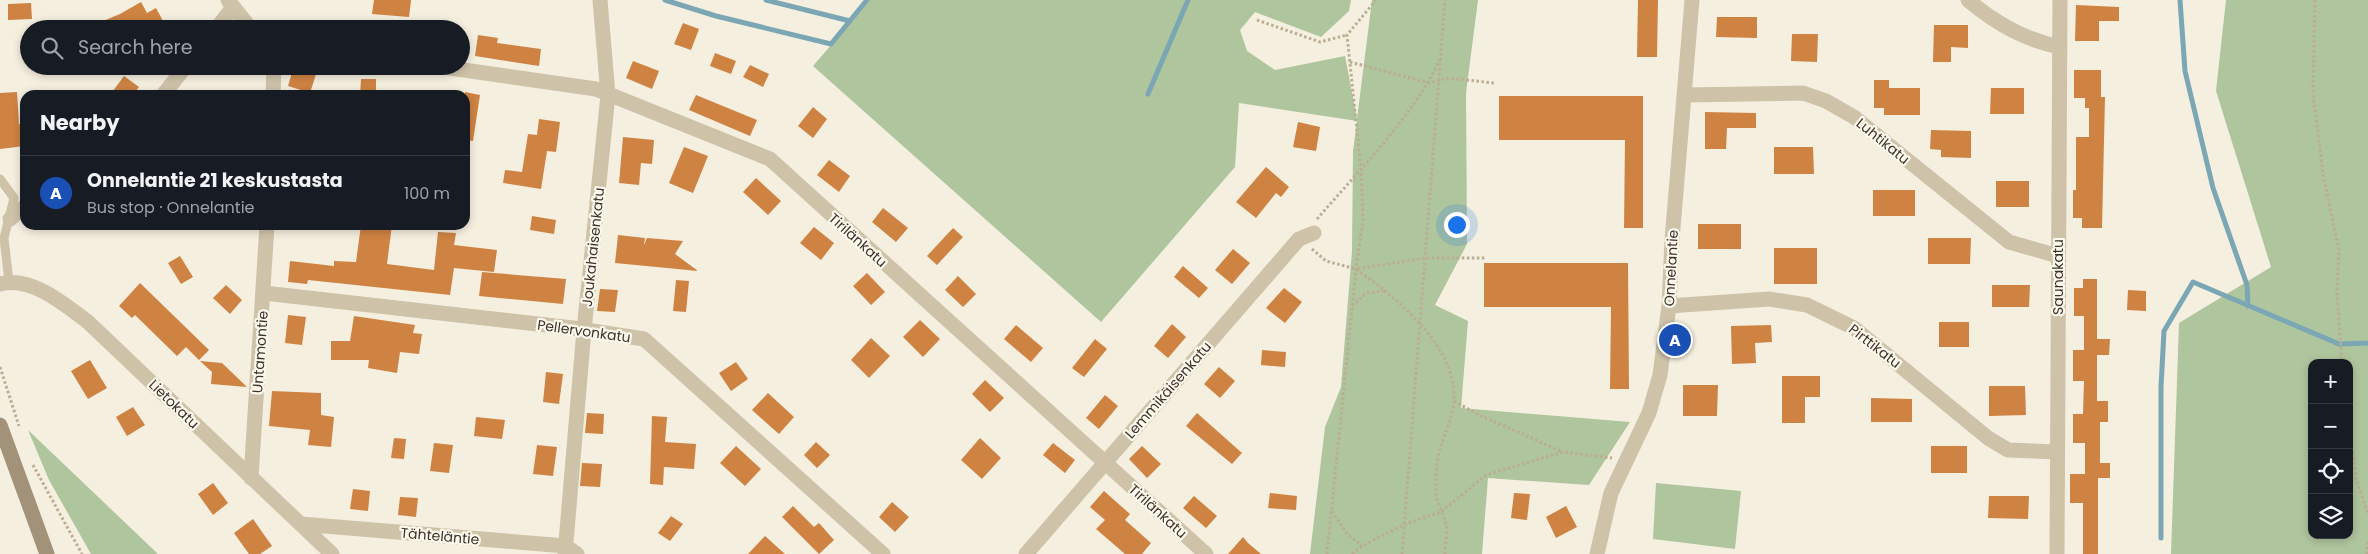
<!DOCTYPE html>
<html lang="en">
<head>
<meta charset="utf-8">
<style>
  body { margin:0; font-family:Poppins,sans-serif; background:#242831; color:#f1f3f6 }
  .controls { position:absolute; right:15px; bottom:15px; display:grid; overflow:hidden; border-radius:10px; box-shadow:0 2px 8px #0003 }
  .controls button { width:45px; height:45px; display:grid; place-items:center; padding:0; border:0; border-bottom:1px solid #363941; background:#171b24; color:#f1f3f6; font:25px sans-serif }
  .you { position:absolute; left:1456px; top:224px; width:18px; height:18px; margin:-12px; border:4px solid #fff; border-radius:50%; background:#1a73e8; box-shadow:0 0 0 8px #1a73e833 }
  .badge { display:grid; place-items:center; width:32px; height:32px; border-radius:50%; background:#ea580c; color:#fff; font-size:16px; font-weight:700 }
  .pin { position:absolute; translate:-50% -50%; border:2px solid #fff; box-shadow:0 1px 5px #0006 }
  .list { margin:0; padding:0; list-style:none }
  h2 { display:flex; justify-content:space-between; align-items:center; height:65px; margin:0; padding:0 20px; font-size:21px }
  h2 small { font-size:16px; font-weight:400; color:#9ea1a6 }
  .list li { display:grid; grid-template-columns:32px 1fr auto; gap:15px; align-items:center; box-sizing:border-box; height:75px; padding:0 20px; border-top:1px solid #363941 }
  .list b { display:block; font-size:19px; white-space:nowrap }
  .list p { margin:0; font-size:16px; white-space:nowrap; color:#9ea1a6 }
  .list em { font-size:16px; font-style:normal; color:#9ea1a6 }
  .icon { flex:none; width:28px; height:28px; fill:none; stroke:currentColor; stroke-width:2; stroke-linecap:round; stroke-linejoin:round }
  .map { position:relative; flex:none; width:2368px; height:554px; overflow:hidden }
  .search { position:absolute; background:#171b24; box-shadow:0 2px 8px #0003; left:20px; top:20px; width:450px; height:55px; display:flex; align-items:center; gap:12px; box-sizing:border-box; padding:0 18px; border-radius:28px; color:#9ea1a6; font-size:19px }
  .panel { position:absolute; background:#171b24; box-shadow:0 2px 8px #0003; left:20px; top:90px; width:450px; height:140px; border-radius:15px }
  .map>svg:first-child { display:block }
  .green { fill:#afc59d; fill-rule:evenodd }
  .lines { fill:none; stroke-linecap:round; stroke-linejoin:round }
  .stream { stroke:#7ba6b4; stroke-width:5 }
  .building { fill:#cf8343 }
  .path { stroke:#baad93; stroke-width:3; stroke-dasharray:2.5 2.5; stroke-linecap:butt }
  .lane { stroke:#cec2a9; stroke-width:9 }
  .street { stroke:#cec2a9; stroke-width:15 }
  .secondary { stroke:#a2927a; stroke-width:15 }
  .labels { text-anchor:middle; dominant-baseline:central; stroke-width:4.5; stroke-linejoin:round; paint-order:stroke }
  .street-label { font-size:14px; fill:#3b332a; stroke:#fcf8ec }
</style>
</head>
<body>
<div class="map">
<svg width="2368" height="554" viewBox="0 0 2368 554">
  <rect width="100%" height="100%" fill="#f5efdf"/>
  <path class="green" d="M870,0H1351L1349,11L1321,37L1255,12L1240,30L1247,51L1275,70L1345,56L1357,119L1372,0H1478L1466,93L1467,244L1435,305L1468,321L1461,408L1630,422L1589,485L1488,478L1482,554H1310L1325,427L1341,387L1352,251L1353,151L1357,121L1239,103L1235,167L1101,322L813,66Z
    M2226,0H2368V554H2171L2179,323L2271,267L2216,91ZM2312,363H2349V535H2312Z
    M28,430L158,554H91L49,480Z
    M1656,483L1741,491L1735,549L1653,539Z"/>
  <g class="lines">
    <path class="stream" d="M665,0L716,16L831,44L867,0
      M766,0L850,21
      M2180,0L2185,71L2213,188L2247,285L2248,306
      M1148,94L1188,0
      M2161,538V387L2164,331L2193,282L2339,344L2368,343"/>
  </g>
  <path class="building" d="M374,0H411L409,17L372,14Z
    M1638,0H1658L1657,57H1637Z
    M141,2L147,13L156,8L163,21L148,29H84L120,14Z
    M31,3L32,19L8,20V4Z
    M2076,5L2119,7V21H2099V41H2075Z
    M1717,17H1757V38L1716,37Z
    M683,23L699,29L691,50L674,44Z
    M1934,25H1968V48L1951,47V62H1933Z
    M1792,34H1818L1817,62L1791,61Z
    M478,35L498,38L497,43L541,49L539,66L475,56Z
    M715,53L736,61L731,74L710,66Z
    M633,61L659,71L652,89L626,78Z
    M750,65L769,74L763,87L743,77Z
    M294,66H303L317,71L310,93L288,86Z
    M2074,70H2101V97H2105L2102,228H2082V218H2073V190H2076V137H2089V108H2085V98H2074Z
    M124,76L139,87L133,95H110Z
    M361,79H376V95H360Z
    M1874,80H1889V88H1920V115H1884V108H1874Z
    M1991,88H2024V114H1990Z
    M17,92L19,124L25,123V146L0,149V93Z
    M465,92L480,95L473,141L465,140Z
    M696,95L757,120L750,136L689,110Z
    M1499,96H1643V228H1624L1625,140H1499Z
    M813,107L827,119L813,138L798,126Z
    M1705,112L1756,113V128H1727L1726,149H1705Z
    M539,119L560,122L556,152L547,151L541,189L503,183L505,170L522,172L528,134L537,135Z
    M1298,122L1320,127L1316,151L1293,147Z
    M1931,130L1971,131V158L1941,157V150L1930,149Z
    M623,137L654,140L652,164L641,163L639,185L619,183Z
    M684,147L708,156L693,193L669,183Z
    M1774,147H1813L1814,174H1774Z
    M829,160L850,176L839,192L817,175Z
    M1266,167L1289,187L1281,197L1276,193L1256,218L1236,202Z
    M756,178L781,201L768,215L743,192Z
    M1996,181H2029V207H1996Z
    M1873,190H1915V216H1873Z
    M883,208L908,228L896,242L872,222Z
    M532,216L556,220L554,234L530,230Z
    M1698,224H1741V249H1698Z
    M361,225H392L387,264L434,270L438,232L456,233L454,245L497,250L494,272L454,268L450,295L308,280L307,284L288,282L290,261L334,266V261L356,262Z
    M814,227L834,243L821,260L800,243Z
    M953,228L963,237L937,265L927,256Z
    M618,235L645,238L644,245L647,238L683,241L675,254L698,271L615,263Z
    M1928,238H1971L1970,264H1928Z
    M1774,248H1817V284H1774Z
    M1233,249L1250,263L1232,284L1215,270Z
    M180,256L193,277L181,284L168,263Z
    M1484,263H1628L1629,389H1610L1611,307H1484Z
    M1183,266L1208,288L1199,298L1174,277Z
    M482,272L566,279L563,304L479,296Z
    M867,273L885,292L871,305L853,286Z
    M958,276L976,294L963,307L945,290Z
    M2083,279H2097V339H2110L2109,355H2097V401H2108V422H2100V463H2110V478H2098V554H2083V503H2070V474H2085V443H2073V414H2083L2084,381H2073V350H2084V316H2074V288H2083Z
    M676,280L689,281L686,312L673,311Z
    M140,283L209,350L199,360L186,347L177,356L135,315L132,318L119,306Z
    M226,285L242,300L230,314L213,298Z
    M1992,285H2030L2029,307H1992Z
    M1284,288L1302,302L1285,323L1266,308Z
    M600,289L618,290L615,312L597,311Z
    M2128,290L2146,291V311L2127,310Z
    M288,315L306,317L302,345L285,343Z
    M354,316L415,325L413,333L422,334L419,354L400,352L397,373L368,368L369,360H331V341H350Z
    M920,320L940,339L923,357L903,337Z
    M1939,322H1969V347H1939Z
    M1172,324L1186,337L1168,358L1154,346Z
    M1016,325L1043,348L1031,362L1004,339Z
    M1771,325L1772,342L1755,343L1756,363L1732,364L1731,326Z
    M871,338L890,356L869,378L851,360Z
    M1095,339L1107,349L1084,377L1072,368Z
    M1262,350L1286,352L1285,367L1261,365Z
    M90,360L107,388L88,399L71,371Z
    M200,361L222,363L247,387L211,384L212,372Z
    M736,362L748,379L731,391L719,373Z
    M1219,367L1235,381L1220,398L1204,384Z
    M546,372L563,374L559,404L543,402Z
    M1782,376H1820V397H1805V423H1782Z
    M985,380L1004,398L990,412L972,394Z
    M1683,385H1718L1717,416H1683Z
    M1989,386H2025L2026,415L1989,416Z
    M272,391L321,393V415L334,417L331,447L308,445L310,430L269,426Z
    M768,393L794,417L779,434L752,410Z
    M1105,395L1118,406L1099,429L1086,418Z
    M1871,398L1912,399V422H1871Z
    M133,407L145,425L127,436L116,417Z
    M587,413L604,414L603,434L585,433Z
    M1197,413L1242,453L1232,464L1186,426Z
    M652,416L667,417L665,442L696,444L694,469L664,467L663,485L650,484Z
    M476,417L505,420L502,439L474,436Z
    M394,438L406,439L404,459L391,458Z
    M980,438L1001,458L982,479L961,460Z
    M816,442L830,455L817,468L804,455Z
    M434,443L453,445L449,473L430,471Z
    M1053,443L1075,460L1065,473L1043,455Z
    M537,445L557,447L553,476L533,474Z
    M736,446L761,469L745,486L720,463Z
    M1142,446L1161,464L1147,478L1129,459Z
    M1931,446H1967V473H1931Z
    M582,463L602,464L600,487L580,486Z
    M213,483L228,503L213,515L198,494Z
    M353,489L370,491L368,511L350,509Z
    M1104,491L1130,514L1125,520L1151,543L1142,554H1125L1096,529L1105,520L1090,507Z
    M1270,493L1297,496L1296,510L1268,508Z
    M1514,493L1530,494L1527,520L1511,518Z
    M1194,496L1217,516L1206,528L1183,508Z
    M1989,496H2029L2028,519L1988,518Z
    M400,497L418,498L416,517L398,515Z
    M892,502L909,517L895,532L879,517Z
    M793,506L814,527L819,523L834,540L819,554L782,517Z
    M1566,506L1577,527L1556,538L1546,517Z
    M671,516L683,524L670,541L658,533Z
    M253,519L272,546L260,554H249L234,533Z
    M765,536L785,554H748Z
    M1243,537L1248,543L1261,554H1228Z"/>
  <g class="lines">
    <path class="path" d="M2315,0L2313,93L2323,174L2339,250L2337,294L2342,363
      M1257,20L1320,42L1347,35
      M1350,62L1429,83L1448,78L1494,83
      M1317,219C1361,168 1411,119 1441,58
      M1312,249L1326,261L1356,269
      M1352,306L1366,293L1385,291
      M0,367L19,426
      M1454,401L1479,415L1563,452
      M2349,443L2353,453L2356,479L2368,514
      M33,465L82,554
      M1332,511L1347,534L1362,546
      M1327,554L1356,269L1363,220L1361,169L1347,35L1376,0
      M1352,554L1362,546L1405,524L1441,512L1486,475L1563,452L1612,458
      M1402,554L1445,0
      M1445,554C1445,545 1448,533 1446,524C1444,513 1435,502 1436,491C1436,479 1436,465 1439,453C1443,436 1452,420 1454,402C1458,346 1396,298 1356,269L1426,258H1485
      M2367,554L2368,541"/>
    <path class="lane" d="M0,179L14,198L4,238L9,282"/>
    <path class="street" d="M228,0L251,29
      M1968,0C1995,23 2025,40 2060,47
      M216,29L233,7
      M436,66L596,89L770,159L1206,554
      M163,95L186,66
      M273,95L274,66
      M1685,95L1803,93L1826,101L1854,117L2009,242L2058,256
      M10,219L25,206
      M0,284C32,276 64,304 88,322L332,554
      M264,293L573,328L644,339L883,554
      M1669,306L1769,299L1807,305L1854,328L1988,438L2008,450L2057,452
      M251,478L267,225
      M301,524L566,546L577,554
      M565,554L584,330L608,95L600,0
      M1026,554L1299,239L1314,233
      M1597,554L1611,493L1649,413L1660,375L1669,306L1672,240L1692,0
      M2057,554L2060,0"/>
    <path class="secondary" d="M0,425L47,554"/>
  </g>
  <g class="labels">
    <g class="street-label">
      <text transform="translate(1883 141) rotate(39)">Luhtikatu</text>
      <text transform="translate(858 240) rotate(42)">Tirilänkatu</text>
      <text transform="translate(593 247) rotate(-84)">Joukahaisenkatu</text>
      <text transform="translate(1671 268) rotate(-87)">Onnelantie</text>
      <text transform="translate(2058 277) rotate(-90)">Saunakatu</text>
      <text transform="translate(584 331) rotate(8)">Pellervonkatu</text>
      <text transform="translate(1875 346) rotate(38)">Pirttikatu</text>
      <text transform="translate(260 352) rotate(-86)">Untamontie</text>
      <text transform="translate(1168 390) rotate(-49)">Lemmikäisenkatu</text>
      <text transform="translate(174 404) rotate(44)">Lietokatu</text>
      <text transform="translate(1158 511) rotate(42)">Tirilänkatu</text>
      <text transform="translate(440 536) rotate(5)">Tähteläntie</text>
    </g>
  </g>
</svg>
<div class="controls">
<button>+</button>
<button>−</button>
<button><svg class="icon" aria-label="locate" viewBox="0 0 24 24"><circle cx="12" cy="12" r="6"/><path d="M12 2v4M12 18v4M2 12h4M18 12h4"/></svg></button>
<button><svg class="icon" aria-label="layers" viewBox="0 0 24 24"><path d="M12 4l9 5-9 5-9-5zM3 14l9 5 9-5"/></svg></button>
</div>
<div class="you"></div>
<div class="pin badge" style="left:1675px;top:340px;background:#1a4fb4">A</div>
<div class="search"><svg class="icon" aria-label="search" viewBox="0 0 24 24"><circle cx="10" cy="10" r="6"/><path d="M15 15l6 6"/></svg>Search here</div>
<section class="panel">
<h2>Nearby<small></small></h2>
<ul class="list">
<li><span class="badge" style="background:#1a4fb4">A</span><div><b>Onnelantie 21 keskustasta</b><p>Bus stop · Onnelantie</p></div><em>100 m</em></li>
</ul>
</section>
</div>
</body>
</html>
